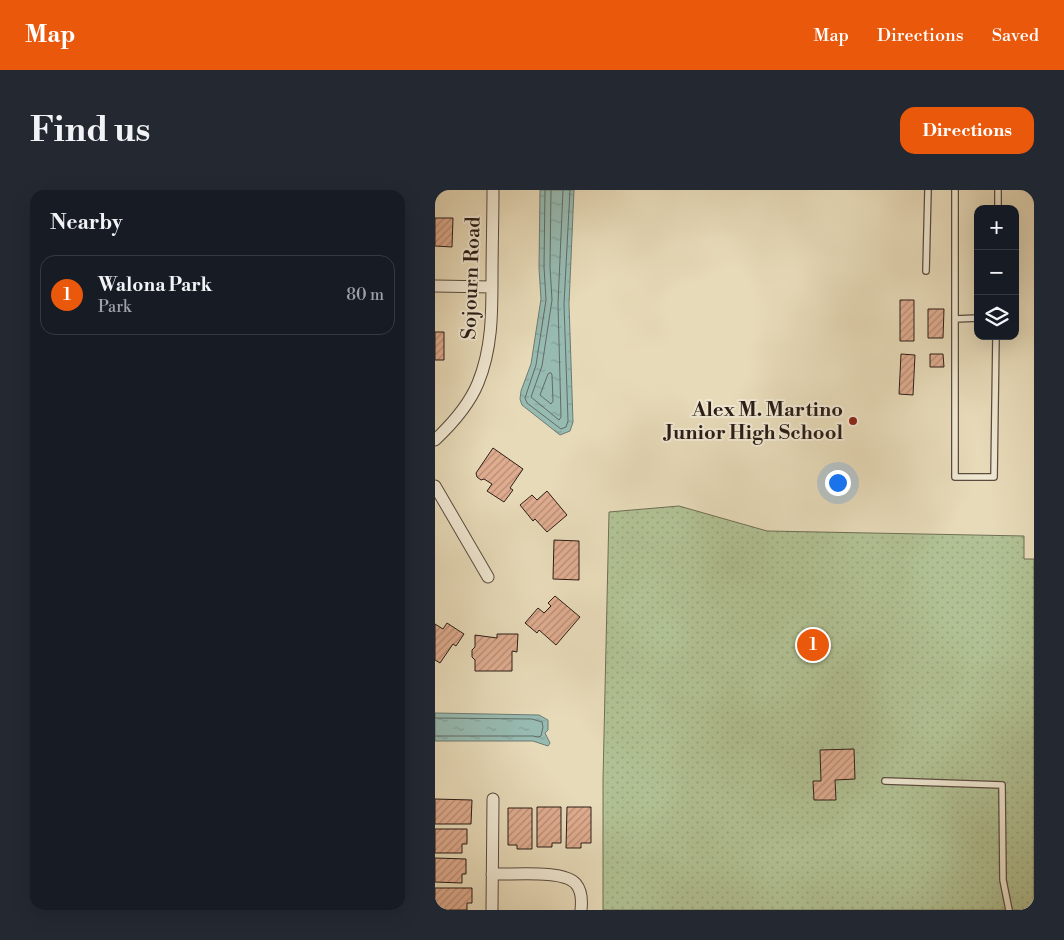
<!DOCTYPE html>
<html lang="en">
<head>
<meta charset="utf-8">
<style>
  body { margin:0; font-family:"Libre Bodoni",serif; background:#242831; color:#f1f3f6 }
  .controls { position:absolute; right:15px; top:15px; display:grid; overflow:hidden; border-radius:10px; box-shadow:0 5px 20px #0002 }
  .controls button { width:45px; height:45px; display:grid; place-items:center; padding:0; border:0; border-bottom:1px solid #363941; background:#171b24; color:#f1f3f6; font:25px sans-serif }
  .you { position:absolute; left:402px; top:292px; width:18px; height:18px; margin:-12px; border:4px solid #fff; border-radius:50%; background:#1a73e8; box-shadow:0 0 0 8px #1a73e833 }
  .badge { display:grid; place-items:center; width:32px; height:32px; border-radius:50%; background:#ea580c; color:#fff; font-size:16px; font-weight:700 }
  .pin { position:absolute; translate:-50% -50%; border:2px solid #fff; box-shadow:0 1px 5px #0006 }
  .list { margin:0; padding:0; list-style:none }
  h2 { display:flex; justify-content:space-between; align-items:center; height:65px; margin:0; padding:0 20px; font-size:21px }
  h2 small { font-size:16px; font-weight:400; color:#9ea1a6 }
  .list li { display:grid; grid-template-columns:32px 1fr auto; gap:15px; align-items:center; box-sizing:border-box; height:80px; margin:0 10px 10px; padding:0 10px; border:1px solid #363941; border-radius:15px }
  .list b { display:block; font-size:19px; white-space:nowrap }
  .list p { margin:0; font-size:16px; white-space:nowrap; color:#9ea1a6 }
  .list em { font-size:16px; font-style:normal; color:#9ea1a6 }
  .icon { flex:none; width:28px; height:28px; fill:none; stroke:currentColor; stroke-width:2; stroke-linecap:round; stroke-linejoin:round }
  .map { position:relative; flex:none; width:599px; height:720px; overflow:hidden; border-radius:15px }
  header { display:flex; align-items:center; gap:30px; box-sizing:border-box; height:70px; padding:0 25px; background:#ea580c; color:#fff }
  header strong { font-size:24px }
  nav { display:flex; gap:28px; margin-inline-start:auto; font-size:18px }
  .intro { display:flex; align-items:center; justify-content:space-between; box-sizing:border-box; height:120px; padding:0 30px }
  h1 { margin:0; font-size:35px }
  .button { padding:12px 22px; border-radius:15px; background:#ea580c; color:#fff; font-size:18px; font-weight:700 }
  main { display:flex; gap:30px; padding:0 30px }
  aside { flex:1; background:#171b24; border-radius:15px; box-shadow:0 5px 20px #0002 }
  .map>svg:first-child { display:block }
  .grass { fill:url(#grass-dots); stroke:#6e6f55 }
  .water { fill:url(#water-ripples); stroke:#6c7b73 }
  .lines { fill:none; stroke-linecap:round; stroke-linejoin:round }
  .shore { stroke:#616c64; stroke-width:1 }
  .building { fill:url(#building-hatch); stroke:#2b1d17 }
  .lane-casing { stroke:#5a4c3f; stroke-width:8 }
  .street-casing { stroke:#5a4c3f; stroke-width:13 }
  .lane { stroke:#efe7d1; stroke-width:5.5 }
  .street { stroke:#efe7d1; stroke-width:11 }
  .poi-dot { fill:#8f2418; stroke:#efe7d1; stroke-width:2 }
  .labels { text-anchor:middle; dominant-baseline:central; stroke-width:4; stroke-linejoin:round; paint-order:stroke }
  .street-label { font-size:20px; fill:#2b1d17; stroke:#efe7d1 }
  .poi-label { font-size:20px; font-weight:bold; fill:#2b1d17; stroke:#efe7d1; text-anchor:end }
</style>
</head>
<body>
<header>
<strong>Map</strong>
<nav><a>Map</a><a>Directions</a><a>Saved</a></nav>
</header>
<div class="intro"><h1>Find us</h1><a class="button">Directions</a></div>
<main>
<aside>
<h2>Nearby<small></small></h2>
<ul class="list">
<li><span class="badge">1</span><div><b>Walona Park</b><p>Park</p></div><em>80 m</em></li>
</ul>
</aside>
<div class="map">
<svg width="599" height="720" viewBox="0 0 599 720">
  <defs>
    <pattern id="grass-dots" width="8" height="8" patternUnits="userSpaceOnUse" patternTransform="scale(1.25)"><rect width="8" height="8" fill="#b1c193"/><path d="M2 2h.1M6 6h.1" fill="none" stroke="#98a57e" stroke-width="1.8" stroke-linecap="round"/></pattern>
    <pattern id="water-ripples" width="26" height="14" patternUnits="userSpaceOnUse" patternTransform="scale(1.25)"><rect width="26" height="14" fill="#97bab1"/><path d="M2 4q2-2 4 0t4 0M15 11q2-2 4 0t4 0" fill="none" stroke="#829f98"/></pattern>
    <pattern id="building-hatch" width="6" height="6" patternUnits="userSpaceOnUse" patternTransform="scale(1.25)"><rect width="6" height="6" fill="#dfac8f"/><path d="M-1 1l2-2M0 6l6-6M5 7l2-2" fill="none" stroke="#b58b74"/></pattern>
  </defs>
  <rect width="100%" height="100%" fill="#e7dab8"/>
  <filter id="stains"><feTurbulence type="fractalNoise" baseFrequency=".004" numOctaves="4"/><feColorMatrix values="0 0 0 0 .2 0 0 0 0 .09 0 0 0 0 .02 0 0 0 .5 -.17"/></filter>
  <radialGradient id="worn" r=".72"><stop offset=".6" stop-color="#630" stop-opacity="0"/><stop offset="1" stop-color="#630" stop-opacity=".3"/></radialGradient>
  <path class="grass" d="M244,316L332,341L589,346V369H599V720H168V590L174,322Z"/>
  <path class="water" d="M105,0H139L134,114L138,232L135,241L125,245L87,215L85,209L86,201L96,174L106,109L104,78Z
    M0,523L104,525L113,530V540L110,543L115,553L113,556L98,551H0Z"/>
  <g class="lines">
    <path class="shore" d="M110,0L109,77L111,110L101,175L90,208L92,213L126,239L131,237L133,231L129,114L135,0
      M116,0L115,77L117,110L107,176L96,207L124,230L126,227L123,114L128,0
      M116,183L117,185L118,211L116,214L105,205L113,184Z
      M0,528L97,529L107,532L108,537L106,546L103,547L98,546H0"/>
  </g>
  <path class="building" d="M0,28H18L17,57L0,56Z
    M465,110H479V151H465Z
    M493,119H509L508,148H493Z
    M0,142H9V170H0Z
    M466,164L480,165L478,205L464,204Z
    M495,164H508L509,177H495Z
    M58,258L88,279L75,298L78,300L69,312L52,301L57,294L49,289L46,290L42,287L41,283Z
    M112,301L132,325L112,342L100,329L98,331L85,315L97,305L102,310Z
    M119,350L144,351V390L118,389Z
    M120,406L145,427L121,455L104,440L102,443L90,433L103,418L109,423L116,416L113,413Z
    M12,433L29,444L21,456L18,454L5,473L0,470V434L8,439Z
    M62,444H83L82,462L77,461V481H40V470L37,467V460L40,457V445L62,448Z
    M419,559L420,589L400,590L401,610H379L378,591H386L385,560Z
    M0,609L37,610L36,634H0Z
    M102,617H126V653H117V657H102Z
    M132,617H156V653H146V658H131Z
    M73,618H97V659H82V655H73Z
    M0,639H32V654H27V663H0Z
    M0,668L31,669V684H27V693L0,692Z
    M0,698H37V713H32V720H0Z"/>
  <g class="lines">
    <g class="lane-casing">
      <path id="lane" d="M520,0V287H559L561,146
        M563,19V0
        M491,81L493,0
        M520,129L543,128
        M450,591L567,595L568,690L574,720"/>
    </g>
    <g class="street-casing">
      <path id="street" d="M0,96L57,97
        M0,250C17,234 34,215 43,193C57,159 57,124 57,88C57,59 58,29 58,0
        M0,296L53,387
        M57,684C76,685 129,679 141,694C147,701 147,711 146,720
        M57,720L58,609"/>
    </g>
    <use href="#lane" class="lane"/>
    <use href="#street" class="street"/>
  </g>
  <circle class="poi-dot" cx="418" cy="231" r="5"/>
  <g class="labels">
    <g class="street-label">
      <text transform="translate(37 88) rotate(-88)">Sojourn Road</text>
    </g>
    <g class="poi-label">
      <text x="408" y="220">Alex M. Martino<tspan x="408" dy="23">Junior High School</tspan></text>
    </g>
  </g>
  <rect width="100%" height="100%" filter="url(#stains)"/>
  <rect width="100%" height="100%" fill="url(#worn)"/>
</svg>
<div class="controls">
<button>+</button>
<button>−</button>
<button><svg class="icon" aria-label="layers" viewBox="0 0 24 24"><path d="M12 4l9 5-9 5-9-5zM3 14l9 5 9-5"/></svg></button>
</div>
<div class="you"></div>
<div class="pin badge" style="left:378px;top:455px">1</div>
</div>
</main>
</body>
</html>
